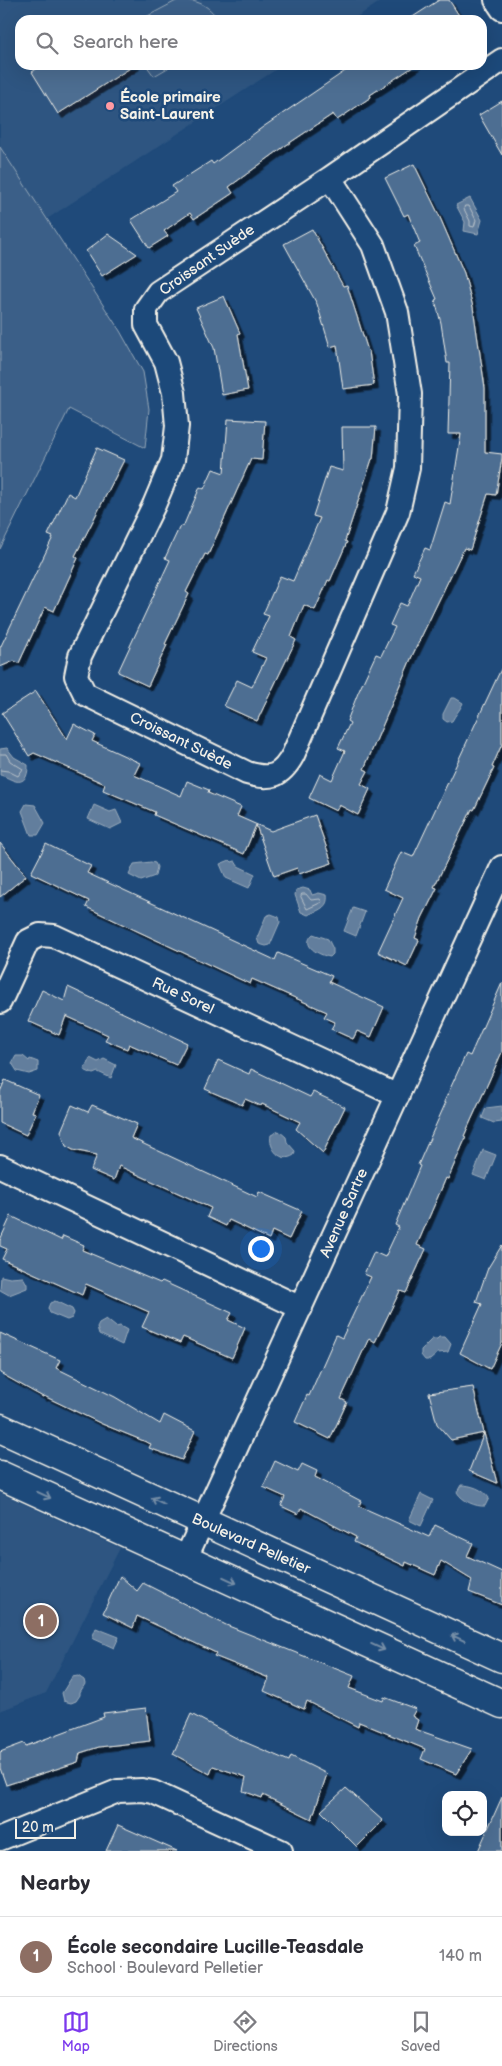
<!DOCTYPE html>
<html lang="en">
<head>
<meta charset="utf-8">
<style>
  body { margin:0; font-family:"Balsamiq Sans",sans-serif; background:#f7f7f7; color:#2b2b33 }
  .controls { position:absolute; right:15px; bottom:15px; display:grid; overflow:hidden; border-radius:10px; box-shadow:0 5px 20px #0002 }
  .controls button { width:45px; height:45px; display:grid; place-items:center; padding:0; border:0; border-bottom:1px solid #e1e1e2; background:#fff; color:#2b2b33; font:25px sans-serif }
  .scale { position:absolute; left:15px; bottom:12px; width:61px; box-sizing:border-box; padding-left:5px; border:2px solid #f4f1e8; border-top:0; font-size:14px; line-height:18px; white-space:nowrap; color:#f4f1e8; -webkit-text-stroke:4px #1f4a7a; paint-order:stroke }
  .you { position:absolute; left:260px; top:1248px; width:18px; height:18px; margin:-12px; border:4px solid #fff; border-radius:50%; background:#1a73e8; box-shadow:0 0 0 8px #1a73e833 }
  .badge { display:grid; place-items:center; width:32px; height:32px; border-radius:50%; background:#7c3aed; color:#fff; font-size:16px; font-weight:700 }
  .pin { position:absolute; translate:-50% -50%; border:2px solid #fff; box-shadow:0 1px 5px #0006 }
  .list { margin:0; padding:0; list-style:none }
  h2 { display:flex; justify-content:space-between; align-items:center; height:65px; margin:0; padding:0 20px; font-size:21px }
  h2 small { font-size:16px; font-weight:400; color:#7c7c81 }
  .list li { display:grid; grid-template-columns:32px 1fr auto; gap:15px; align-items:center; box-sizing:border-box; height:80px; padding:0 20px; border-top:1px solid #e1e1e2 }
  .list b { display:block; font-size:19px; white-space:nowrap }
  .list p { margin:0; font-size:16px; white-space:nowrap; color:#7c7c81 }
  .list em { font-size:16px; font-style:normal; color:#7c7c81 }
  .icon { flex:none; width:28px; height:28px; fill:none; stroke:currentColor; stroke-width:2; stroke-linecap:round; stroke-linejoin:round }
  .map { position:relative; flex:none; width:502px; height:1851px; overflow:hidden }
  .search { position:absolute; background:#fff; box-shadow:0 5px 20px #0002; left:15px; right:15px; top:15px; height:55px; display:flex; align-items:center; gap:12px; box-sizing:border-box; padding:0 18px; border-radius:15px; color:#7c7c81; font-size:19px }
  .sheet { height:145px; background:#fff }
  nav { display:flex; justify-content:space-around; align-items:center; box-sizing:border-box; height:70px; border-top:1px solid #e1e1e2; background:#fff; font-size:14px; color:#7c7c81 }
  nav a { display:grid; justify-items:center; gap:2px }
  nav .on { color:#7c3aed }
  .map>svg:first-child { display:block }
  .built { fill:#2d5581 }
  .green { fill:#3a5f88; stroke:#97a8b8 }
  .water { fill:#627e9d; stroke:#9cacbb }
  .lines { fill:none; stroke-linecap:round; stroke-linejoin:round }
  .shore { stroke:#bac3ca; stroke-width:1 }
  .building { fill:#4d6e92; stroke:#f4f1e8; filter:url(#shadow) }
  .street-casing { stroke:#f4f1e8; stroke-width:26 }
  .secondary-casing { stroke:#f4f1e8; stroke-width:31 }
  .street { stroke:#1f4a7a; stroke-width:22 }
  .secondary { stroke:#1f4a7a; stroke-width:28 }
  .oneway { stroke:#748da6 }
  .poi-dot { fill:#ff9aa2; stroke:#1f4a7a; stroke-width:2 }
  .labels { text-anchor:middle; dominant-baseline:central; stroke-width:5; stroke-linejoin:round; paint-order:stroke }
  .poi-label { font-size:15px; font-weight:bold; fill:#f4f1e8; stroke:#1f4a7a; text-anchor:start }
  .street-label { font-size:15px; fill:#f4f1e8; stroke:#1f4a7a }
</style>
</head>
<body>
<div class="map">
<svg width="502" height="1851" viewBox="0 0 502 1851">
  <defs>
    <filter id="shadow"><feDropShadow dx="4.5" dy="4.5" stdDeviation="0" flood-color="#0009"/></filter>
  </defs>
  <rect width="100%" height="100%" fill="#1f4a7a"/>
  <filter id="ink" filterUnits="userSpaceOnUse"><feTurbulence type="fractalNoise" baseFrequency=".02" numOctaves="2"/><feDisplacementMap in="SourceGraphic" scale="10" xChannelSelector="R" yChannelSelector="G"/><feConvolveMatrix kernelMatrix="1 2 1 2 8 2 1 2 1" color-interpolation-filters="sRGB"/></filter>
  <g filter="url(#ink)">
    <path class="built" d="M0,0H383L352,20H20V65H283L47,219L0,147Z
      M0,1493L120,1548L46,1693L0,1711Z"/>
    <path class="green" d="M178,0C198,0 207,4 219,20H140Z
      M146,65H173L154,76Z
      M0,147L120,331L143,372L149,409L145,448L69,409L0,549Z"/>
    <path class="water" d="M470,198L482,220L478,234L464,231L465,222L456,205Z
      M451,698H455L463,703C460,710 455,715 452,721L447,722L443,719V714Z
      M7,748L14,757L28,765C28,769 28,772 26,777C19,787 9,777 0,775V749Z
      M26,804L35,805L45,823L38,835H31L22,811Z
      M94,805L110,812L116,810L122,823L110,829L88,819Z
      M230,860L232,862L235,861L238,866L255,874L249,888L226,878L220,864Z
      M151,862L155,863L157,867L155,876L141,881L129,875L134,864Z
      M303,888L310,890L312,895L319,893L327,895C329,908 318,910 308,915L301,912L295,895L296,890Z
      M353,908L365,912L356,936L344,931Z
      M271,914L279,917L280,922L270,945L266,946L259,944L257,938L266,916Z
      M313,934L328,939L333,949V954L330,957C319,955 300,946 313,934Z
      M16,1056H23L29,1061L30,1059L38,1062V1071L29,1074L17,1071L12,1063Z
      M90,1058L98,1062L104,1059L116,1065L111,1078L98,1072L93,1074L84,1070Z
      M502,1106V1122L494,1123L482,1118L486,1108Z
      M279,1131L286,1137L287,1142L295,1151L294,1155C281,1164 268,1148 271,1135Z
      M483,1150L496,1155L486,1180L473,1175Z
      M1,1276L10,1278L23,1277L27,1284V1288L9,1295L0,1290Z
      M55,1301L72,1309L74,1313L72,1318L67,1320L50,1313L48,1308L50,1303Z
      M106,1319L116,1327L120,1326L127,1330L122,1345L99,1334L97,1327L99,1323Z
      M439,1337H445L451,1344L448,1352L438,1353L430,1360H425L421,1355V1350L432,1339H437Z
      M461,1485C471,1485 483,1489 489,1498L485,1506C476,1507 462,1501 457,1492Z
      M421,1494L433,1500L421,1526L409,1520Z
      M96,1628L119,1637L114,1648L92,1638Z
      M78,1676L84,1680L85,1684L80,1692V1695L76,1701L71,1703L64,1701L62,1693L72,1677Z"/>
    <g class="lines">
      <path class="shore" d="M465,206H469L476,220L474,227L470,226V221L464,209Z
        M0,754H6L10,761L23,769L18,776L8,771L0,770
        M302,894H306L311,900L320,899L322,902L307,909L301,897Z"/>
    </g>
    <path class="building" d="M439,0H449L462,20H408Z
      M42,65H135L58,114L32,72Z
      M354,65H416L370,95L371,97L337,120L333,114L285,146L229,187L233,193L194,219L190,213L164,231L168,236L149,248L131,220L176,192L172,186L211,161L213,164L263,127Z
      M502,101V155L479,115Z
      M414,164L438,213L464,273L473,307L485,388V452L502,454V458L496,495L488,494L470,550L464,548L413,654L364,769L368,771L361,784L370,789L358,815L339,805L336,811L309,798L320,774L332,780L345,751L338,748L350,723L347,721L358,693L376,654L381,656L395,627L390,625L400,603L407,606L420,576L413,573L425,548L430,550L445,502L450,504L461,434H448L450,363H447L441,323L435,300L437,299L414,246L420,243L408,214L404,216L385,178Z
      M312,229L343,286L347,285L368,351H369L374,385L343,389L337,345L330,347L317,304L284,244Z
      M108,234L137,254L102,276L86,251Z
      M224,296L240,333L238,334L248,390L222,395L214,348L196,308Z
      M228,419L265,421L262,460L251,459L208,555L205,554L186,592L189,594L165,644L167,645L148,686L118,672L170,560L165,558L180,526L183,527L200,487L204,489L213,469L224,473Z
      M342,427H376L373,459H372L345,541L347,542L330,581L328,580L315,610L304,605L291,637L296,640L257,721L224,706L237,680L252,687L266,658L252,652L269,616L263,614L280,576L293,581L320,518L313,516L329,467L343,471Z
      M97,448L124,460L75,556L78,558L54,611L45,607L19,663L14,661L0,667V648L53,537L48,535L68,493L75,497Z
      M502,667V744L492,767L494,768L474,810L472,809L434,887L437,888L422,918L415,938L419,940L407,966L378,952L403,898L384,889L401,852L413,857Z
      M36,691L67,739L74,724L95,735L92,741L140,763L134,775L181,796L187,781L209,790L208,793L241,807L237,816L271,831L315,815L332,863L299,874L297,868L274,876L256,825L244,854L154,815L155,812L103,790L105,784L34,753L29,756L2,713Z
      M0,843L26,876L0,897Z
      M46,844L91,866L87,873L275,960L278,953L332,976L329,982L384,1007L371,1037L357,1031L353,1039L331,1029L335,1022L324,1017L327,1012L252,979L250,984L86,907L89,901L31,873Z
      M502,983V1052L464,1136L466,1137L448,1179L446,1178L417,1245L426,1249L406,1293L400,1291L375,1342L369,1338L341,1399L347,1402L330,1439L295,1422L307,1395L309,1396L336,1335L342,1338L371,1277L364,1274L374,1252L385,1257L399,1227L395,1225L420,1166L418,1165L446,1102H444L466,1054L470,1056Z
      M68,987L187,1043L176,1065L129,1044L127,1049L105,1040L108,1035L66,1016L59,1035L28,1021L42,990L64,1001Z
      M218,1060L249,1074L251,1069L310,1097L313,1092L345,1107L323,1153L296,1129L300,1122L262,1104L261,1106L245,1099L242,1105L205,1089Z
      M5,1080L39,1095L32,1112L36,1113L26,1135L0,1123V1092Z
      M72,1105L88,1112L92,1105L137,1124L131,1138L257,1197L259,1192L302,1211L289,1239L272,1231L269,1239L229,1220L226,1226L207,1217L211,1208L119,1166L114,1180L91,1170L97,1155L73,1150L66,1146L61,1131Z
      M11,1216L61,1240L63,1236L84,1245L82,1250L160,1283L162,1281L232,1313L228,1320L245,1328L232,1358L183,1337L180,1343L142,1327L149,1312L86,1284L82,1295L2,1259L7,1249L0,1246V1240Z
      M502,1245V1343L490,1369L460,1353L482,1304L476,1302L488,1268Z
      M0,1333L60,1360L56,1368L115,1397L160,1424L164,1415L195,1431L182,1460L149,1448L151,1444L102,1424L44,1396L43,1397L0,1373Z
      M473,1387L484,1433L497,1483L469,1471L484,1433L451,1440L437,1424L429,1393Z
      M275,1461L298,1472L302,1464L317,1471L315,1477L361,1501L359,1506L429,1537L435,1525L473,1543L467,1556L502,1572V1605L469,1592L472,1580L441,1561L435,1575L406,1562L405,1566L354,1542L356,1537L301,1508L298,1514L281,1506L285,1497L263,1487Z
      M120,1576L137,1591L143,1583L226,1625L354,1676L349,1688L383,1701L384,1697L416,1709L412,1716L418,1720L415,1729L472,1749L456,1774L421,1759L425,1749L359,1722L358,1727L307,1701L304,1709L264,1691L269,1678L214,1656L216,1653L137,1616L133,1628L103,1613Z
      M146,1708L150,1741L99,1747L80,1753L78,1762L6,1785L0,1768V1752L24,1743L26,1746L104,1717L103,1713Z
      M191,1714L240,1740L289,1761L291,1756L327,1774L312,1819L263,1795L262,1798L243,1791L246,1777L213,1766L210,1774L173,1754Z
      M346,1788L383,1821L357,1847L321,1811Z
      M502,1797V1851H478Z
      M118,1825L177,1851H106Z"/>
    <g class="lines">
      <g class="street-casing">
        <path id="street" d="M496,0L502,9
          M330,178L373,245L397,312L410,394L408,468L398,512L293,755C281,777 270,780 247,773L85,694L76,676L80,656L154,505L173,460L177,426L174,393L166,362L146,325V309L158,292Z
          M330,178L502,60
          M0,1002L28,941L40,935L54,936L398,1096
          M0,1166L301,1308
          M185,1560L502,867
          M0,1839L118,1791L142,1790L153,1792L281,1851"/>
      </g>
      <g class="secondary-casing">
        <path id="secondary" d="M0,1428L502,1658
          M0,1475L502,1704"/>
      </g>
      <use href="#street" class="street"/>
      <use href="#secondary" class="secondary"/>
    </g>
    <defs><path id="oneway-shaft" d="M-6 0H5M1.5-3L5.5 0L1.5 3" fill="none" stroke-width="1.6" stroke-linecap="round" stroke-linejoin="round" transform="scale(1.25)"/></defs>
    <g class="oneway">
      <use href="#oneway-shaft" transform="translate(44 1495) rotate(25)"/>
      <use href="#oneway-shaft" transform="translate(158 1501) rotate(-155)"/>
      <use href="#oneway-shaft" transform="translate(230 1580) rotate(25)"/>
      <use href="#oneway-shaft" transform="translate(458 1638) rotate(-155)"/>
      <use href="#oneway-shaft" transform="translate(378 1647) rotate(24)"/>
    </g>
  </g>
  <circle class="poi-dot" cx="110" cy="106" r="5"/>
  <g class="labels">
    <g class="poi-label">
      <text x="120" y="97">École primaire<tspan x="120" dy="17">Saint-Laurent</tspan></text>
    </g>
    <g class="street-label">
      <text transform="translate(207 260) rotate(-35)">Croissant Suède</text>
      <text transform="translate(181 741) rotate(26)">Croissant Suède</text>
      <text transform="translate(183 996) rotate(25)">Rue Sorel</text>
      <text transform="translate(344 1213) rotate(-66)">Avenue Sartre</text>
      <text transform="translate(251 1544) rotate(24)">Boulevard Pelletier</text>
    </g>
  </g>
</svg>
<div class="controls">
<button><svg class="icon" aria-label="locate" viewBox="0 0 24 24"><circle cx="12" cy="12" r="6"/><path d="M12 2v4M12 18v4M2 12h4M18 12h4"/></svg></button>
</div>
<div class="scale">20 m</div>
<div class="you"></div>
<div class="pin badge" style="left:41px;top:1621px;background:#8d6e63">1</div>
<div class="search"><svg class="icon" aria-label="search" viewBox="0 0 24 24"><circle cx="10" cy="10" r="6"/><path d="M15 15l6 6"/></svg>Search here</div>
</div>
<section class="sheet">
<h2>Nearby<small></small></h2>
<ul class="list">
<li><span class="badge" style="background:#8d6e63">1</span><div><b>École secondaire Lucille-Teasdale</b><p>School · Boulevard Pelletier</p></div><em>140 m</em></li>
</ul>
</section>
<nav>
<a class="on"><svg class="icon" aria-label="map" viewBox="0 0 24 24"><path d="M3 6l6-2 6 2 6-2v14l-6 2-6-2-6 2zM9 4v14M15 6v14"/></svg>Map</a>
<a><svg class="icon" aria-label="directions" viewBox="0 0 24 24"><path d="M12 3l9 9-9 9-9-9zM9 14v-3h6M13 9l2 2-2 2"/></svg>Directions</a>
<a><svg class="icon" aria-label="saved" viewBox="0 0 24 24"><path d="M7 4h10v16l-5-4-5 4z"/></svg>Saved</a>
</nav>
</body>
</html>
